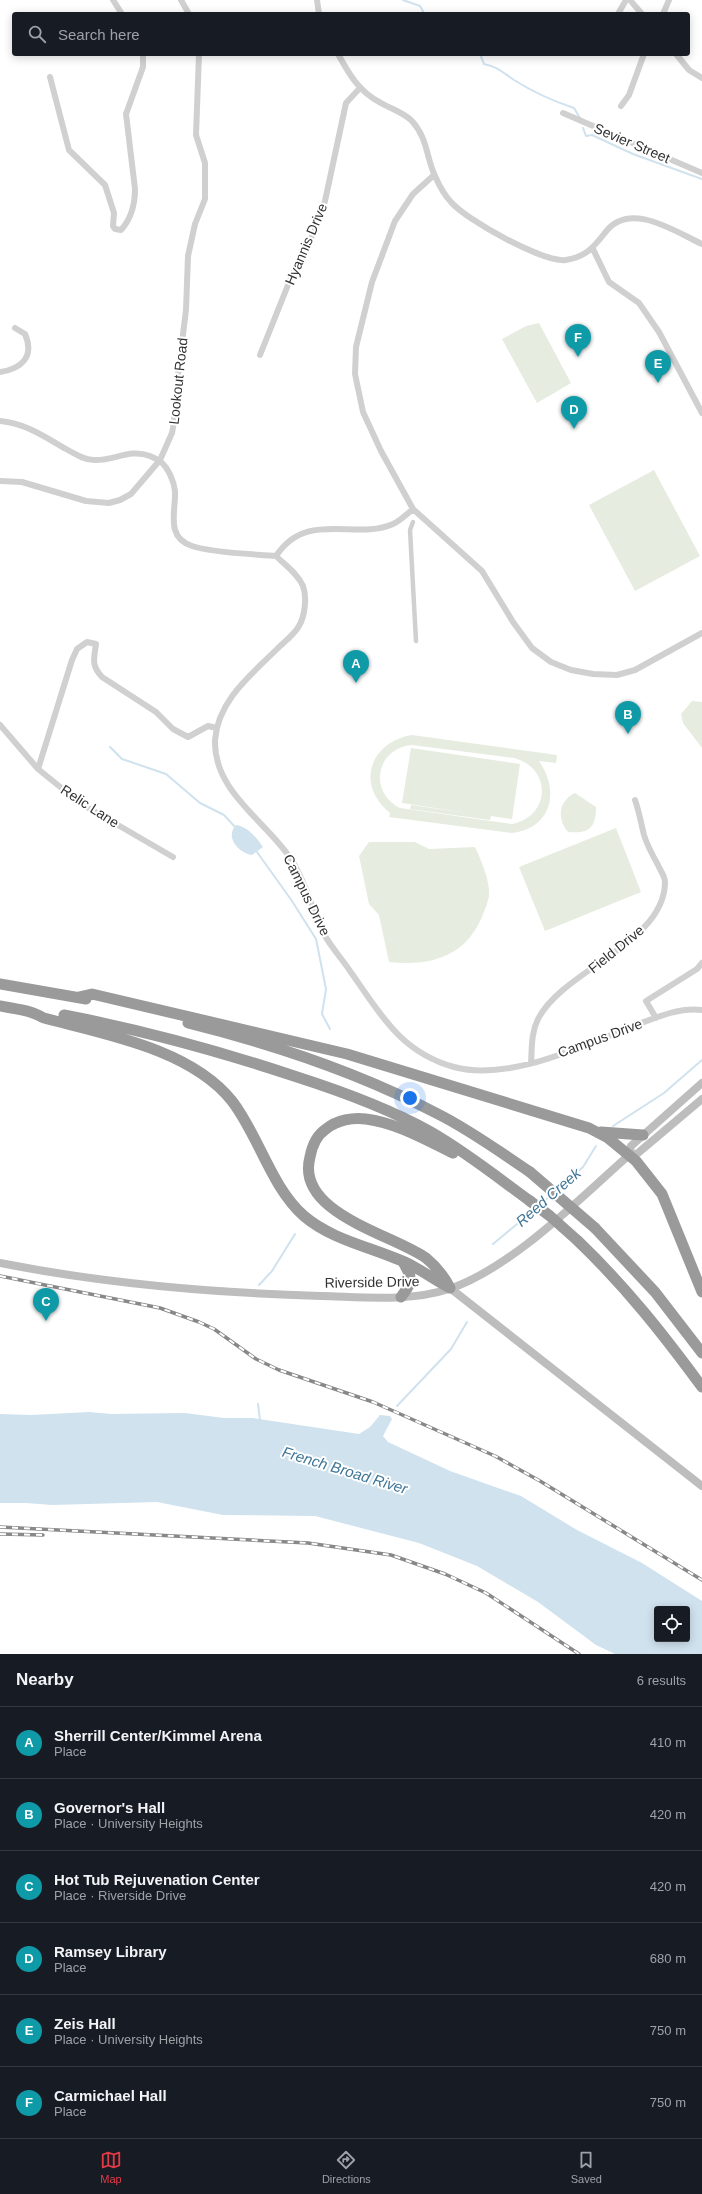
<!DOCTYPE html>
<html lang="en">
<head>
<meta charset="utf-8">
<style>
  body { margin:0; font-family:Arial,sans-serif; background:#20242c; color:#f1f3f6 }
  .controls { position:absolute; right:12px; bottom:12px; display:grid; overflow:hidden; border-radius:4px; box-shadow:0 2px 10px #0003 }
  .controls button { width:36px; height:36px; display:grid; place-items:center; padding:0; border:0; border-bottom:1px solid #363941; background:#171b24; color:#f1f3f6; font:20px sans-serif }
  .you { position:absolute; left:410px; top:1098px; width:14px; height:14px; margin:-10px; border:3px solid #fff; border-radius:50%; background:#1a73e8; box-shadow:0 0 0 6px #1a73e833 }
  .badge { display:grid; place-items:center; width:26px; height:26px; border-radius:50%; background:#e63946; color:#fff; font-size:13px; font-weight:700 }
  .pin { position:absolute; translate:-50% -33px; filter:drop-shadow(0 1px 2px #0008) }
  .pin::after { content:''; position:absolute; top:21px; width:14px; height:12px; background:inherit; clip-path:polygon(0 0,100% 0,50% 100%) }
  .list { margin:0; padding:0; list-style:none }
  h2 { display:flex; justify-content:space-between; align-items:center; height:52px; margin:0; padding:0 16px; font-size:17px }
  h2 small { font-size:13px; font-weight:400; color:#9ea1a6 }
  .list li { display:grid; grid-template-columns:26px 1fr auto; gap:12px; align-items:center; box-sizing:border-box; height:72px; padding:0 16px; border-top:1px solid #363941 }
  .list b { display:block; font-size:15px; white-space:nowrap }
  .list p { margin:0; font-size:13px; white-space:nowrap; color:#9ea1a6 }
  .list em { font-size:13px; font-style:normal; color:#9ea1a6 }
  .icon { flex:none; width:22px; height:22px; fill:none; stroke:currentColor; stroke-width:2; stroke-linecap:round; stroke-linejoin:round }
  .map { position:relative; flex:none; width:702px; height:1654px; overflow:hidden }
  .search { position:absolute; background:#171b24; box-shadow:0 2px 10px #0003; left:12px; right:12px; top:12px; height:44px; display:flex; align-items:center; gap:10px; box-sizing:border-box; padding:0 14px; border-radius:4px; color:#9ea1a6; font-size:15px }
  .sheet { height:484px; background:#171b24 }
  nav { display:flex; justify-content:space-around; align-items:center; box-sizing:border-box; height:56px; border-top:1px solid #363941; background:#171b24; font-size:11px; color:#9ea1a6 }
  nav a { display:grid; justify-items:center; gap:2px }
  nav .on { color:#e63946 }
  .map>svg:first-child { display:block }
  .green { fill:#e6ecdf; fill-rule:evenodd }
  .water { fill:#cfe2ee; fill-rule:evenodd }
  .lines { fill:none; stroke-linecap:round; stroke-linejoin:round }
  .stream { stroke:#cfe2ee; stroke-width:2 }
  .pedestrian { stroke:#d0d0d0; stroke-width:4.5 }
  .minor { stroke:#d0d0d0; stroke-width:6 }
  .secondary { stroke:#bdbdbd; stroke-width:8 }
  .motorway { stroke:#9a9a9a; stroke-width:11 }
  .rail-casing { stroke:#888; stroke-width:3.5 }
  .rail { stroke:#fff; stroke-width:2; stroke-dasharray:6; stroke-linecap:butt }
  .motorway-bridge { stroke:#9a9a9a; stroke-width:11 }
  .labels { text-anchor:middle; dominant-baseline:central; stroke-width:4; stroke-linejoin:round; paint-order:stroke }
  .street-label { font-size:14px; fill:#333; stroke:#fff }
  .water-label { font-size:15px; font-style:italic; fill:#3f7597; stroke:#fff }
</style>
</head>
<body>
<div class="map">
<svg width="702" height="1654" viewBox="0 0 702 1654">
  <rect width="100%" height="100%" fill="#fff"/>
  <path class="green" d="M539,323L571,383L537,403L502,339L526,326Z
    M654,470L700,556L635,591L589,505Z
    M692,701L702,702V748L683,723L681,714Z
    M412,735L557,755L556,763L539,761C560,791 552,828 512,833L389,817L390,813C355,785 370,742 412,735ZM412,745L514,758C552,768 551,816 512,824L400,808C368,792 376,748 412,745Z
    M411,748L520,764L512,819L491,816L490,820L410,809L411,805L481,815L402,803Z
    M575,793L596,807C596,828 589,834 568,832C557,819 558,801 575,793Z
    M616,828L641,892L545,931L519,867Z
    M369,842H415L429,849L475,847C481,860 488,876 489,890C490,899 485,909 482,917C464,958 430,966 389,962L379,915L369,904L359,856Z"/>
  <path class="water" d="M236,825C247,826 257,838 263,847L252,855C240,853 224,838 236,825Z
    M89,1412L111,1414L185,1413L224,1418H253L359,1434L370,1427L380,1415L390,1416L392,1419L383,1436L388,1442L450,1471L521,1496L577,1530L642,1563L702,1601V1654H615L596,1645L538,1602L477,1566L419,1543L315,1516L223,1515L157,1502L52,1505L26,1503H0V1414L31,1415ZM657,1609H687V1639H657Z"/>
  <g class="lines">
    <path class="stream" d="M403,0L420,6L424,13L429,14
      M480,54L484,64C498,67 502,72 514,80C533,92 553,101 574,108L580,118
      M583,128L586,136L592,135L633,154L702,179
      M110,747L122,759L166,774L200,803L224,815L236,828
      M257,852L292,901L316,939L326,989L322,1014L330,1029
      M613,1126L664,1093L702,1060
      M556,1191L583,1167L596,1146
      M541,1204L551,1195
      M493,1244L535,1209
      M259,1285L272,1271L295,1234
      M258,1404L260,1420
      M397,1406L451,1349L467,1322"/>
    <path class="pedestrian" d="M413,522L410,530L416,641"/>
    <path class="minor" d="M113,0L122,14
      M181,0L189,14
      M317,0L319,14
      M630,0L642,14
      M618,14L626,0
      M663,14L669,0
      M338,54C349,74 359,92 381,103C391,109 403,112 412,121C428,139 426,157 435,176C439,185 445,196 451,202C466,220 544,263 566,260C585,257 593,248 604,234C628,199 674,231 702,244
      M676,54L689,70L702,78
      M50,77L69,150L105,185L114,213L113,226L115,229L121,230C131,219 135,203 135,189L126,114L143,67V54
      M621,106L629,95L644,54
      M563,113L702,173
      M434,175L413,194L395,221L372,282L356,347L355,374L363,412L381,451L413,509L482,571L513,622L532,648L551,662L571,670L593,674L617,675L635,670L702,633
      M593,249L609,282L639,303L659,332L702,413
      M260,355L292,275L314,232L325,201L346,103L359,89
      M0,372C21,369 35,357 25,334L15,328
      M0,421C25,423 45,437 66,449C75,454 84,460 94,460C115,461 129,448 150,456C153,458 158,459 161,462C168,468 174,481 175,491C176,511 165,537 192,546C212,553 254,554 276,556
      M0,481L22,482L86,501L109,503L120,500L131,494L160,460L172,433L174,422L177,383L186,310L188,256L195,224L205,199V163L196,135L199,54
      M413,509C407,514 400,521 393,524C355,541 307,509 276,556C285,565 298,574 303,586C307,597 305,616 299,626C294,635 284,642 277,649C251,675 218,700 215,740C213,791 266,821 291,859C306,882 312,910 324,934C331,947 342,959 350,971C380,1013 400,1052 454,1067C511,1082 583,1045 636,1025C657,1017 680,1007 702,1010
      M0,725L38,769L80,803L173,857
      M38,769L72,660L77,649L87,642L96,644C94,659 91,665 102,677L156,712L173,729L188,737L208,726L217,728
      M656,1018L646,1001L697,969L702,963
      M531,1063C532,1048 531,1033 538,1019C564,969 665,943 665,882C665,876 660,870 658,865C653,856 647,845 644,835C641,823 639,811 635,800"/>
    <path class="secondary" d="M628,1156L631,1146L702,1083
      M0,1263C106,1284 214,1293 321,1296C363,1297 409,1302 449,1289C512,1268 579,1199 628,1156L638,1153L702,1099
      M450,1288L702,1486"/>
    <path class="motorway" d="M0,984L86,999
      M79,997L92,994L347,1054L589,1128L608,1138L636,1161L662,1194L702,1292
      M0,1006C10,1008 20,1009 30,1012C35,1013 39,1016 44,1018C104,1034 191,1049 232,1101C259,1136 271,1187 304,1216C333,1241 376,1248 411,1265C424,1272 437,1281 450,1288
      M64,1015C142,1030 219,1051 294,1076C341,1091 388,1108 431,1132C466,1152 497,1177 530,1201
      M188,1023C273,1044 360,1073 438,1114C470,1130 500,1152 530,1172
      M601,1132L643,1135
      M595,1228L655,1292L702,1353
      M578,1241C626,1287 663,1334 702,1387
      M450,1288C444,1276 437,1267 426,1258C392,1234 295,1213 310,1157C312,1146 317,1135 326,1129C337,1120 353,1117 366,1119C397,1123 426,1140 453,1153
      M401,1297C413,1281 413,1279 403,1262"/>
    <g class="rail-casing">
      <path id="rail" d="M0,1276L160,1308L199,1322L214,1329L256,1359L279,1370L373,1402L495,1456L540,1481L702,1580
        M0,1527L308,1543L391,1555L445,1574L486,1593L579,1654
        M0,1534L43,1535"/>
    </g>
    <use href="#rail" class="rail"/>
    <path class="motorway-bridge" d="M530,1172L595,1228
      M530,1201L550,1216L578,1241"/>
  </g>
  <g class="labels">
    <g class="street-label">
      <text transform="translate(632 143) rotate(23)">Sevier Street</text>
      <text transform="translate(306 244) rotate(-67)">Hyannis Drive</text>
      <text transform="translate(178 381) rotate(-84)">Lookout Road</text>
      <text transform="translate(90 806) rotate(33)">Relic Lane</text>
      <text transform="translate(307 895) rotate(64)">Campus Drive</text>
      <text transform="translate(616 949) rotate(-39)">Field Drive</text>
      <text transform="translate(600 1038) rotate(-20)">Campus Drive</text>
      <text transform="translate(372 1282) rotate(-1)">Riverside Drive</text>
    </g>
    <g class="water-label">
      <text transform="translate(548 1197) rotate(-41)">Reed Creek</text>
      <text transform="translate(345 1470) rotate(17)">French Broad River</text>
    </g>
  </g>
</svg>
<div class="controls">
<button><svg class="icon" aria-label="locate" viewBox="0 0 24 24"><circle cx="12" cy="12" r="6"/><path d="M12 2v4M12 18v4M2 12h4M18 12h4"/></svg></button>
</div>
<div class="you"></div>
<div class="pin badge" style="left:356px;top:683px;background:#0f9aa8">A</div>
<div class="pin badge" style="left:628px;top:734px;background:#0f9aa8">B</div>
<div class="pin badge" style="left:46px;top:1321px;background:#0f9aa8">C</div>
<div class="pin badge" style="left:574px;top:429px;background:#0f9aa8">D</div>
<div class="pin badge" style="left:658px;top:383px;background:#0f9aa8">E</div>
<div class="pin badge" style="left:578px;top:357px;background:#0f9aa8">F</div>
<div class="search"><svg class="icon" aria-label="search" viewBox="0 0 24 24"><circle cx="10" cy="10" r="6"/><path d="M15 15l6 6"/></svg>Search here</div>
</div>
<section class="sheet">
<h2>Nearby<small>6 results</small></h2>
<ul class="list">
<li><span class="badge" style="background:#0f9aa8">A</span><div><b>Sherrill Center/Kimmel Arena</b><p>Place</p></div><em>410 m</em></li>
<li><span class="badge" style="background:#0f9aa8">B</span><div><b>Governor's Hall</b><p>Place · University Heights</p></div><em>420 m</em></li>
<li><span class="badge" style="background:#0f9aa8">C</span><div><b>Hot Tub Rejuvenation Center</b><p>Place · Riverside Drive</p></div><em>420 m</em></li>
<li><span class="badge" style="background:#0f9aa8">D</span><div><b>Ramsey Library</b><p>Place</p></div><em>680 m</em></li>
<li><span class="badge" style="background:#0f9aa8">E</span><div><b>Zeis Hall</b><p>Place · University Heights</p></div><em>750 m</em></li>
<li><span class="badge" style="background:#0f9aa8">F</span><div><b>Carmichael Hall</b><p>Place</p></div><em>750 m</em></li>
</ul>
</section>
<nav>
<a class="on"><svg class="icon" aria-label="map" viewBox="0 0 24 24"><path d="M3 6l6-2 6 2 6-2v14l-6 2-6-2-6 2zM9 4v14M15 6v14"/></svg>Map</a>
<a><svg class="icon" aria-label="directions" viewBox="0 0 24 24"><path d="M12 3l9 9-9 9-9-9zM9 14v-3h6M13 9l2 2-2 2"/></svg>Directions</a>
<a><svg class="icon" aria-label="saved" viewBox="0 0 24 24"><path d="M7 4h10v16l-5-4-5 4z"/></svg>Saved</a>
</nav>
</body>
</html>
